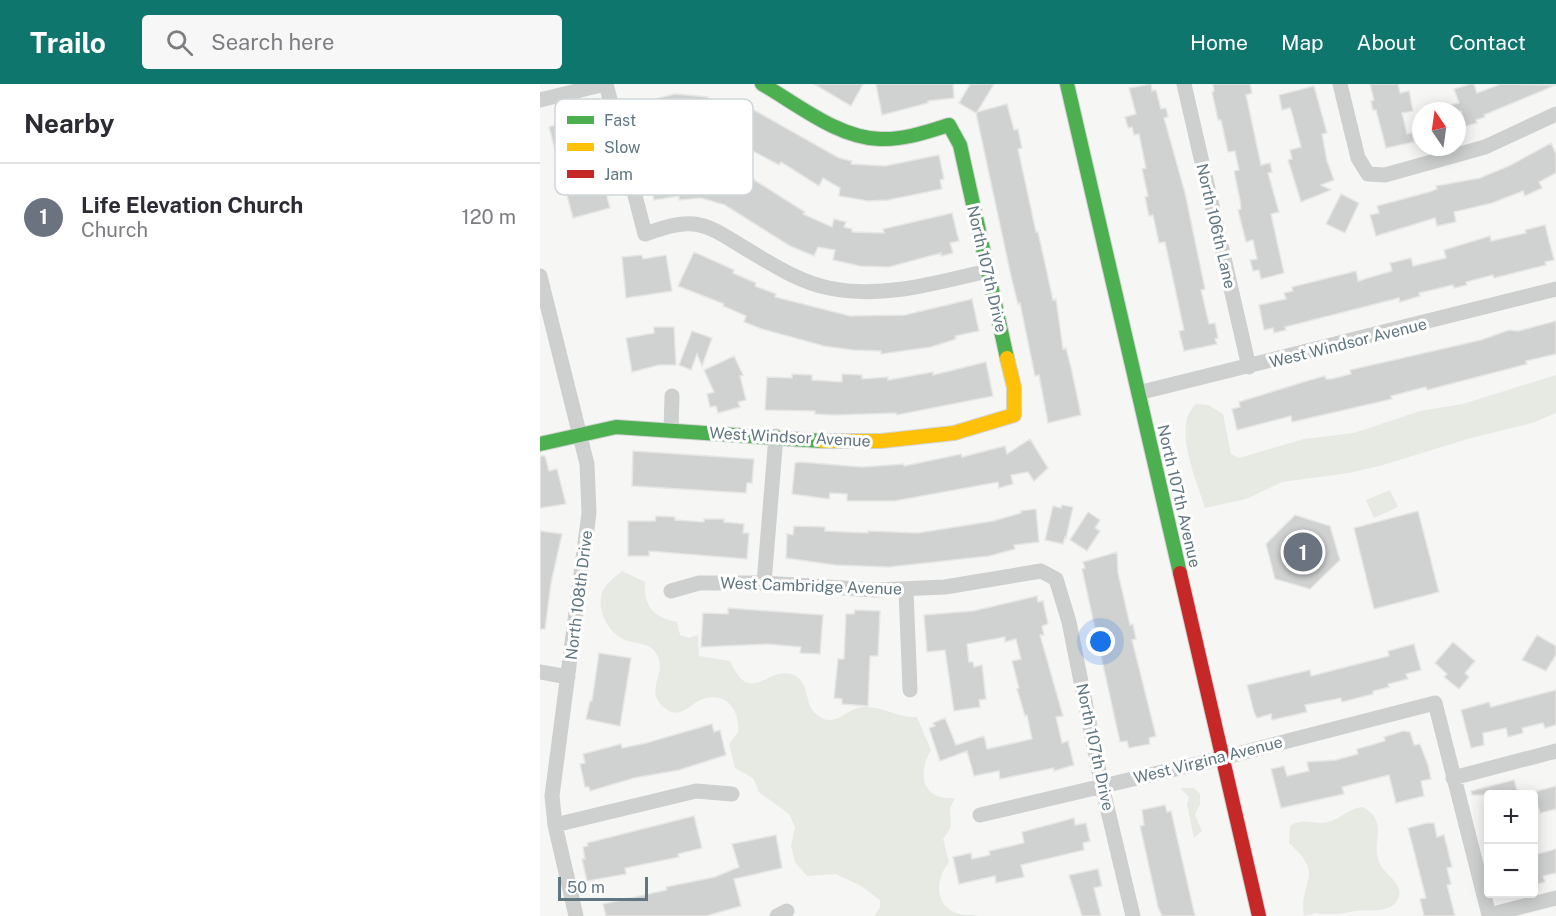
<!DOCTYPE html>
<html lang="en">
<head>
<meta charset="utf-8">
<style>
  body { margin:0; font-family:"Public Sans",sans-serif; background:#f7f7f7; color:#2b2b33 }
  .controls { position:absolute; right:18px; bottom:18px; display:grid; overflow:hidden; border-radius:6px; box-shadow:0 3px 15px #0003 }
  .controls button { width:54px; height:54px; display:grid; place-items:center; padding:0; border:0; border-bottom:2px solid #e1e1e2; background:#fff; color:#2b2b33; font:30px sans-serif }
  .compass { position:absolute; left:872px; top:18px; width:54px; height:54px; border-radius:50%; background:#fff; box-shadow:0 3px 15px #0003; rotate:347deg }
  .scale { position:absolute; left:18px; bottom:15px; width:90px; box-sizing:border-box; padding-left:6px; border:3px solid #607681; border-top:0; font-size:16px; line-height:21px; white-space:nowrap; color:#607681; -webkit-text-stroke:4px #fff; paint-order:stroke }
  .you { position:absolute; left:561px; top:558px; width:21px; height:21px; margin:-15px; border:4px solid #fff; border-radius:50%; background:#1a73e8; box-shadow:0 0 0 9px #1a73e833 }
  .badge { display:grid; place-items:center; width:39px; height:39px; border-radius:50%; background:#0f766e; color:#fff; font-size:20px; font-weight:700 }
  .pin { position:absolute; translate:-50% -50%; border:3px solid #fff; box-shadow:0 2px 6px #0006 }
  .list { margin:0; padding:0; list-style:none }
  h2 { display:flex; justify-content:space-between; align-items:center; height:78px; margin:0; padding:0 24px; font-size:26px }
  h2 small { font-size:20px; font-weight:400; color:#7c7c81 }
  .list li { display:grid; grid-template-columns:39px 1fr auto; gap:18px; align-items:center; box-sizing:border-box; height:108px; padding:0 24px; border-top:2px solid #e1e1e2 }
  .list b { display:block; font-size:22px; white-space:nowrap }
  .list p { margin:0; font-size:20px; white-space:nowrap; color:#7c7c81 }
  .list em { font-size:20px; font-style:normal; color:#7c7c81 }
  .icon { flex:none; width:33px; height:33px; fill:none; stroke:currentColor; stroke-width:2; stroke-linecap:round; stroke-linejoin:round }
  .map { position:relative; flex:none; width:1016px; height:832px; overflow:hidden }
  header { display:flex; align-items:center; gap:36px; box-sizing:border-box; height:84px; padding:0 30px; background:#0f766e; color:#fff }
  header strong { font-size:28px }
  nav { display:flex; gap:33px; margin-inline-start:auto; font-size:21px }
  .search { width:420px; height:54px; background:#f7f7f7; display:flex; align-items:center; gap:15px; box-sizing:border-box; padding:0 21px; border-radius:6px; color:#7c7c81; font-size:22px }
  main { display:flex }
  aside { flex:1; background:#fff }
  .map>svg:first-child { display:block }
  .green { fill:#e6eae3 }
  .building { fill:#d0d1d1; stroke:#e6e6e5; stroke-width:1.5 }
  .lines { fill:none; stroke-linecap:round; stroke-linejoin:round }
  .fast-casing { stroke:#d2d3d3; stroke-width:16 }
  .slow-casing { stroke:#d2d3d3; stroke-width:16 }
  .jam-casing { stroke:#d2d3d3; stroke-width:16 }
  .street { stroke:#ced0d0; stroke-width:15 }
  .fast { stroke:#4caf50; stroke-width:14 }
  .slow { stroke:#ffc107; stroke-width:14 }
  .jam { stroke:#c62828; stroke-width:14 }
  .labels { text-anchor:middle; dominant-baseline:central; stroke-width:6; stroke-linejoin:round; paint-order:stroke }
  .street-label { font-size:16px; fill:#607681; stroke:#fff }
  .key { fill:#fff; stroke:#cfd6d9; stroke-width:1.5 }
  .key-label { font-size:16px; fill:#607681 }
</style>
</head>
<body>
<header>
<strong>Trailo</strong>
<div class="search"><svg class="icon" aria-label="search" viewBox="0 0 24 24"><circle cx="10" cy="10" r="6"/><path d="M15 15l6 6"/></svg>Search here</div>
<nav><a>Home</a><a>Map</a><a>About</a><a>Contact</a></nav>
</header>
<main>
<aside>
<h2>Nearby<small></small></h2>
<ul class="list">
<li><span class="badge" style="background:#6b7280">1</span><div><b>Life Elevation Church</b><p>Church</p></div><em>120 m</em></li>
</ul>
</aside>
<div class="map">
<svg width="1016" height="832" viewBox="0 0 1016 832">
  <rect width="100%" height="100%" fill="#f6f6f5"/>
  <path class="green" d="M1016,291V329L992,339L931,354L843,381L809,389L742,398L706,415L665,424C657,396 631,342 656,320L668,321L683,330L691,370L699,374L764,355L814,349L880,327L923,320Z
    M850,406L858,423L834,434L826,416Z
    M82,487L105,498C103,522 114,534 137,538L140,551L149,554L158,551L159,572L190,577C210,623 226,583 251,590C271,596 263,620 277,631C292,643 301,631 315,625C334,617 358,635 377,633L391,666C377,690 382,717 415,714L410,724L411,743L403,755L409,778C397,793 393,818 414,828C421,832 431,830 438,832H334L340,824V816L321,802L296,790L267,792L255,778L251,762L255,743L249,730L219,708L213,694L195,684L189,660L198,648C200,627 187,607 163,615C150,619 141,636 126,625C102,607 128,591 117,571C110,557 97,561 85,556C68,549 55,525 63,507C67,498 75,493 82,487Z
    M640,704H654L660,710V720L655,731L662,747L654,754L647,721L649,713Z
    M823,723C851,739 829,759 840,780C845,791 865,800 858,815C851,830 829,825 816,827C803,829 789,832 776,829L764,832C758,796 787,793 749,759L750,742C762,734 769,739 782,739C796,739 808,724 823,723Z"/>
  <path class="building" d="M274,0H323L311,22Z
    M336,0H413L414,14L388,17V19L342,31Z
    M430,0H454L437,28L467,20L474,46L478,45L482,64L478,65L496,148H498L513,216L516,215L523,265L526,264L532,288L541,331L508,339L499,291L495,292L480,219L478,220L471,192L436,29L419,19Z
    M611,0L612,7L616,6L621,25L626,24L628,33L624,34L645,109L665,205L661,206L669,240L675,239L678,254L675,255L677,260L644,267L639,247L644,246L625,158L619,159L613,131L609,132L605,113L608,112L602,85L606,84L599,50L594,51L592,43L588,44L585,33L596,30L589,4Z
    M673,0H710L712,9L706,11L721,81L730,79L732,88L728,89L739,128L731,130L744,189L721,195L719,186L713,187L710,176L717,175L713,156L706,158L698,126L701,125L700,116L694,87L699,86L695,67L688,68L681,36H678L672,8L674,7Z
    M830,0H858L860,9L869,7L873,27L862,29L867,50L872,49L874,58L846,64L836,26H833L831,17L834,16Z
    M930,0H934L937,9L961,0L1016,1L944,31L945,33L936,36L937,39L926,42L921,27H900V23L919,19L914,5Z
    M774,2L787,49L782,50L787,77L794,96L781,101L791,106L761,118L748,76L752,75L750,66L761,63L752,29L750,24L742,26L739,11Z
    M135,10L168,13V49L148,48V45L122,50V47L98,53L90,21Z
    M185,15L205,21L299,74L312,77L311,80L345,82L399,71L404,95L400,96L402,105L348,116L328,117L299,112L300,104L283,94L279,102L241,78L239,81L196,58L174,52Z
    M52,29L59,55L54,57L55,63L37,68L42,87L59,82L70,124L33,134L9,43Z
    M1011,59L1016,70V89L999,98L1002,104L985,112L983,107L952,119L914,128L916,138L897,142L895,134L836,152L830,131L839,129L837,122L889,108L897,105L896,102L940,94L971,81Z
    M128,79H152L153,88L172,86L174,79L200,87L265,128L263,130L292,143L294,135L306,138L304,143L312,145V148L344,149L343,145L412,129L419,157L410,159L413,169L401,172V169L349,183L320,182L293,176L295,166L278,163L274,172L250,162L185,121L161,114L139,116V112L114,116L108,83Z
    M801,110L819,119L805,149L786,140Z
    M1005,141L1014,176L1005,178L1006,181L954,194L953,191L926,198L927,201L914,204L913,201L879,209L880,212L860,218L859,214L745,243L746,246L734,249L733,244L724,246L719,221L746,215L744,209L753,207L752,203L816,187L818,197L852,187L850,179L871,174L873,182L906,174L904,166L950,152L951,157L986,149L985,146Z
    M154,168L194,186L193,189L216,199L215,202L236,210L235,213L310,232L365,231L432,215L439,247L415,252L416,255L391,263L341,270V267L313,266L284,262L222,245L204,238L206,232L183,222L184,220L138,202Z
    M102,171L103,175L126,171L132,207L86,214L82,173Z
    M1016,237V270L986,277L987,280L887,306L886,303L851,312L852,315L752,338L751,332L697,346L692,325L700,323L699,318L770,296L785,292L786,295H791L811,290L810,286L941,256L969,246L978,247Z
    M114,243H134L136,281H119L92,288L86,254L114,249Z
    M152,247L172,254L162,282L157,270L151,286L139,281Z
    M194,272L203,291L200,292L206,316L198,318L200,323L178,329L176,322L170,323L167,310L174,308L164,286Z
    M446,278L453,312L357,331L356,329L295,331L275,330V327L225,326L227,293L252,294V290L272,291V296L302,298V290L322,291V295L348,293V296L393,288V291Z
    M490,355L508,384L494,397L488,388L471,391L473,400L459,404L458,398L354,417H307V410L290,409L289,415L252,410L255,379L260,378L322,383L364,380V382L421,370L422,373L465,362L467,370Z
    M93,367L214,375L212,399H207L206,409L92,402Z
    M0,372H5L9,387L17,385L26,420L0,424Z
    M522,421L533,423L526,454L525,453L523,460L505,456L513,422L521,424Z
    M496,425L499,458L474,461L475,465L449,472L349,483L295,481L246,474L247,450L253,451L254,442L285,443V447L328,449V447L378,449L453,437L481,429V427Z
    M878,427L899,508L834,525L814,444Z
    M548,428L560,436L555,444L560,447L547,467L530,456Z
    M755,431L790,442L800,476L770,505L735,495L726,460Z
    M116,432L135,433V436L164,438V435H184V438L204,440L203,449H209L207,475L109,467V472H88V437H115Z
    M0,447L22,450L11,499L5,545H0Z
    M577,468L578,489L590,541L593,540L596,555L592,556L616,652L609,654L610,660L589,664L587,657L580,658L542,485L545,484L543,478Z
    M497,512L498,518L503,517L508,540L502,542L504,551H500L523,632L516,633L522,659L528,657L534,681L514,687V684L460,695L459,687L434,692L427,667L400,677L389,644L395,642L393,639L405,634L416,661L444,652L447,665L492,655L487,631L485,632L477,605L479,604L472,577L481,575L476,555L465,558V553L427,560L429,578H433L434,583L442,581L446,615L439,616L440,623L414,627L405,566L387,568L384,531L433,527Z
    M188,524L283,531L280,570L260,569L261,563L227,560L161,563L163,529L188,530Z
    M315,526L340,527L338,572H330L328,622L302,620V615L294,614L298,575H304L306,530H314Z
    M997,551L1016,562V571L1006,587L982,576Z
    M913,558L935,577L925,589L929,593L919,605L904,593L907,590L895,579Z
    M874,560L881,586L866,590L868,595L848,600L849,603L833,607V610L802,618L801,614L765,621L767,628L732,636L731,630L717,634L714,628L707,601L770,586L771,592L806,583L849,572L848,567Z
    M59,569L91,574L80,642L46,635L50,617H52Z
    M1016,606V641L1005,644L1003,639L982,644L983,649L968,653L966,644L943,649L944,661L931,664L921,626L949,618L951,623Z
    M172,640L174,648L180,646L186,671L139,686L94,694L50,707L49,703H45L40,680L45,679L43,670L81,660L82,664L106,659Z
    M863,647L870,648L874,661L880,660L888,681L891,695L881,697L884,712L856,719L849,691L802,703L804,710L741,724L731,685L744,682L747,692L769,687L767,678L796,676L818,670L817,665L845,657L844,653Z
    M974,696L978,711H932L931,707Z
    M1016,702V725L1000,729L994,708Z
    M625,721L627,728L631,727L655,832H622L618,823L600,742L604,741L602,726Z
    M154,732L162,764L138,770L139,773L85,784L86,790L47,797L42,775H45L43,763L48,762L47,759Z
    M534,734L535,741L546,739L550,757L543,759L544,766L481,781L484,793L456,799L455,792L419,800L413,773L431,769L432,775L450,771L449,767L484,759L482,748Z
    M887,739H894L897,753L904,751L912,783L907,784L911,800L907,801L915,832H884L880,815L886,814L868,744Z
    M236,751L242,784L194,795L201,822L166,832H66L63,820L127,806L126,803L175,793L199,783L192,760Z
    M1016,765V789L1003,792L1005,798L993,801V768L998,770Z
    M558,785L562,802L554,804L561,832H542L529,791Z"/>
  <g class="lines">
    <g class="fast-casing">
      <path id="fast" d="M222,0C257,20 298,54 340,55C364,56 387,48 409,41L420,61L467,274
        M527,0L640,489
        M0,360L76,343L282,357"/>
    </g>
    <g class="slow-casing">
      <path id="slow" d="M282,357H341L414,349L474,331V303L467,274"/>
    </g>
    <g class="jam-casing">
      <path id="jam" d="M640,489L719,832"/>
    </g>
    <path class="street" d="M66,0L105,150C121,145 137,138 154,140C172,142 188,154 203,163C230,179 258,198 289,204C343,215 395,199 447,187
      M644,0L709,283
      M800,0L818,74L828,90L845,91L945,63L1016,30
      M0,16L65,0
      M0,192L47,380L49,429L12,712L15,741L36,832
      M598,309L1016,205
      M131,347L132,312
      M224,499L236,352
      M366,506L370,606
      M131,507L159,499H224L335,506L405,503L501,487L516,495L529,538L562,702L593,832
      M0,588L28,593
      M913,694L1016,667
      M440,731L682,674L895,619L949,831L1016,814
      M15,741L156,707L192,710
      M237,832L247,827"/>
    <use href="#fast" class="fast"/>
    <use href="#slow" class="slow"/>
    <use href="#jam" class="jam"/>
  </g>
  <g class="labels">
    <g class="street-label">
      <text transform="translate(676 142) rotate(77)">North 106th Lane</text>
      <text transform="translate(447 185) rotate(77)">North 107th Drive</text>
      <text transform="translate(808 259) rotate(-14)">West Windsor Avenue</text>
      <text transform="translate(250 353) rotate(3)">West Windsor Avenue</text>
      <text transform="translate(639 412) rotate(77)">North 107th Avenue</text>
      <text transform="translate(271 502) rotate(2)">West Cambridge Avenue</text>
      <text transform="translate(39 511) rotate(-83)">North 108th Drive</text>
      <text transform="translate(555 663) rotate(78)">North 107th Drive</text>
      <text transform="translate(668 676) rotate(-14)">West Virgina Avenue</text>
    </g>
  </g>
  <rect x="15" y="15" width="198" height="96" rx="9" class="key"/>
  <rect x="27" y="32" width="27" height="8" fill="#4caf50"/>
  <rect x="27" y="59" width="27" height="8" fill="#ffc107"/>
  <rect x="27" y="86" width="27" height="8" fill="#c62828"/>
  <g class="key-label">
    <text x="64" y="42">Fast</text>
    <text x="64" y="69">Slow</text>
    <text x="64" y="96">Jam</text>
  </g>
</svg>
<div class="controls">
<button>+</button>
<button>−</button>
</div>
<svg class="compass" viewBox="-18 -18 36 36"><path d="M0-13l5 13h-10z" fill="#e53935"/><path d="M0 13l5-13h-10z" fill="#7c7c81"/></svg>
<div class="scale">50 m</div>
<div class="you"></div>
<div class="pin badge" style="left:763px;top:468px;background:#6b7280">1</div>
</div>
</main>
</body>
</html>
